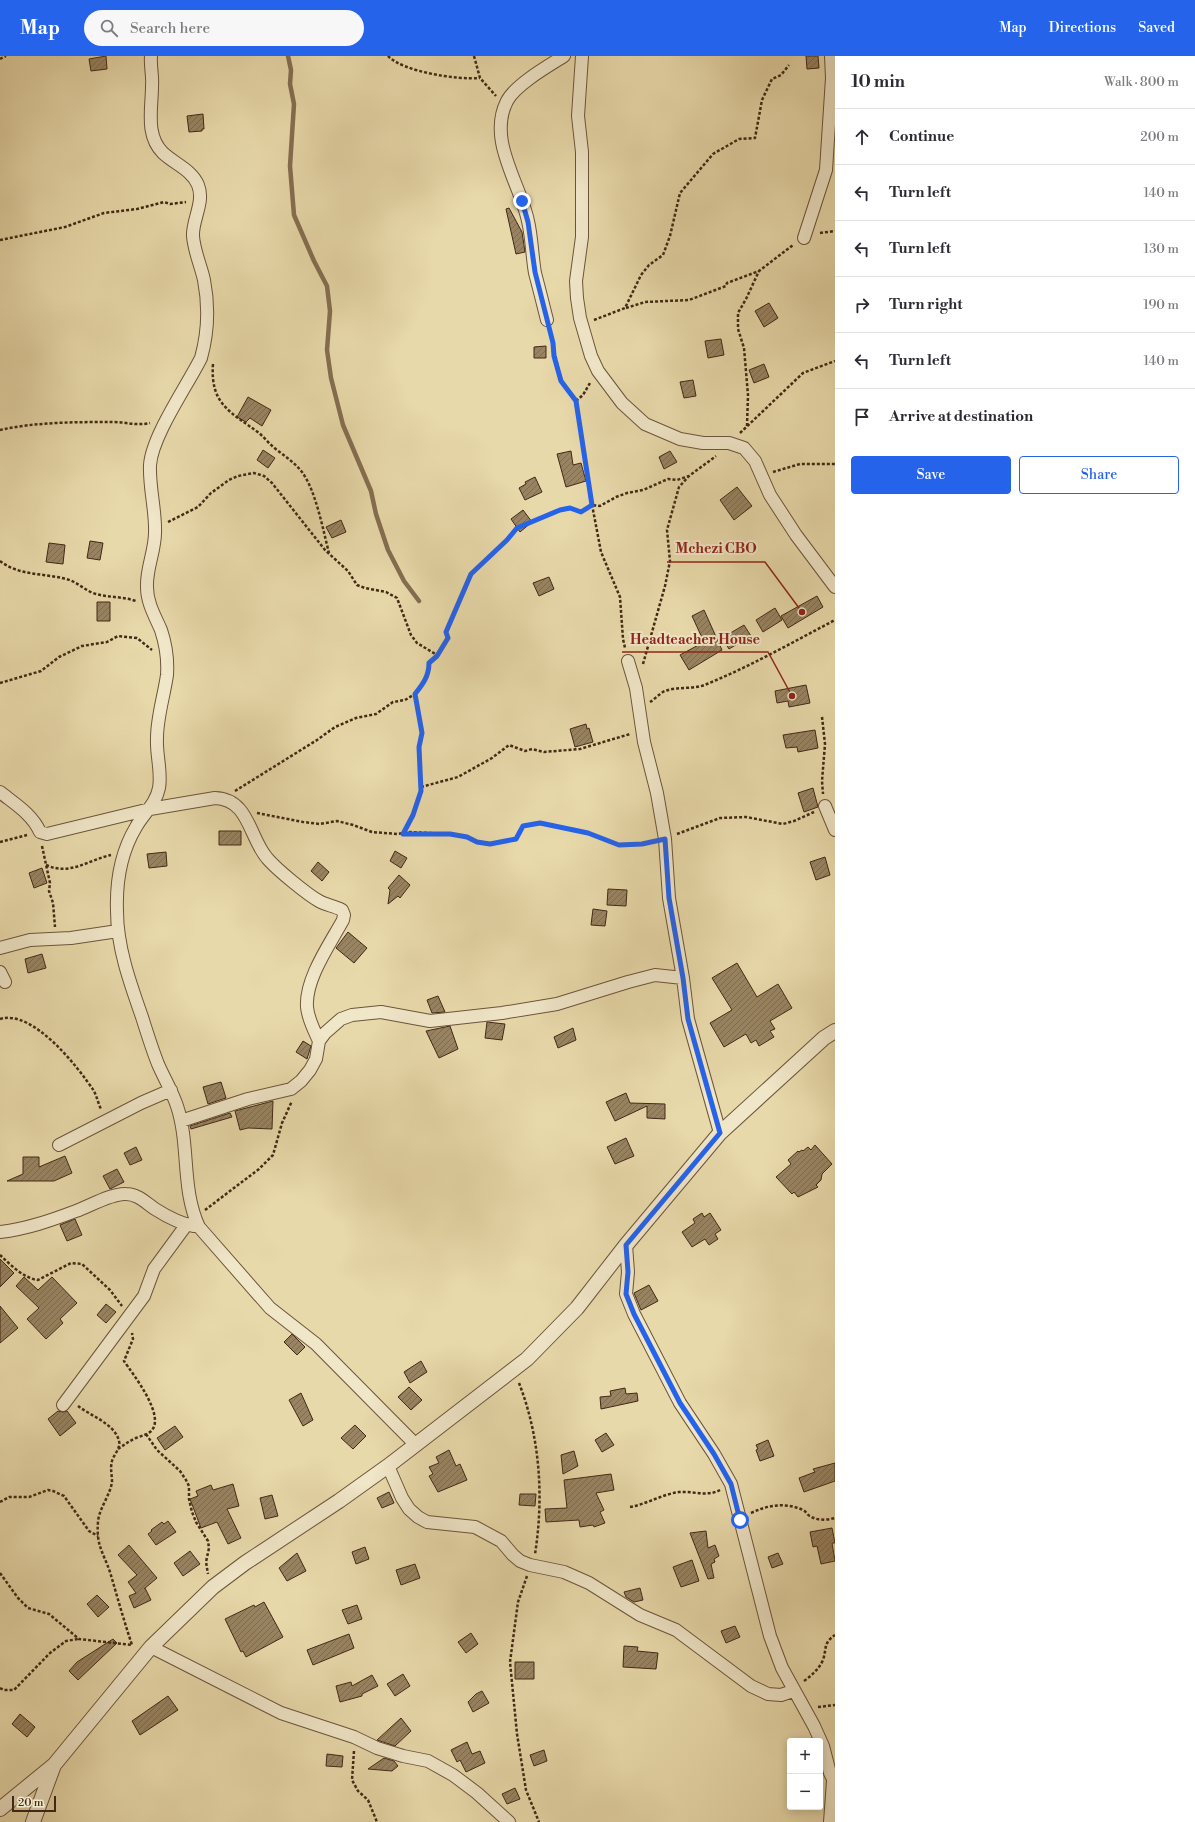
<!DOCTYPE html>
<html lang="en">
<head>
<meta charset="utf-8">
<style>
  body { margin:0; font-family:"Libre Bodoni",serif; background:#f7f7f7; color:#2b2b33 }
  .controls { position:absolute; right:12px; bottom:12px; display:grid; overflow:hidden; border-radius:4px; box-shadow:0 2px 10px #0003 }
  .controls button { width:36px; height:36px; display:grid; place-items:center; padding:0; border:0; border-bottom:1px solid #e1e1e2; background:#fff; color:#2b2b33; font:20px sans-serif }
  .scale { position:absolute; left:12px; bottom:10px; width:44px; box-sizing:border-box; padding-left:4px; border:2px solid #422816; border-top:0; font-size:11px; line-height:14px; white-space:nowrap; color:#422816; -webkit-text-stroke:3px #f0e6c8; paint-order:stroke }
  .stop { position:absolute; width:12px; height:12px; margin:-9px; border:3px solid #2563eb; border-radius:50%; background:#fff }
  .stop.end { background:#2563eb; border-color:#fff; box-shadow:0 1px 4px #0008 }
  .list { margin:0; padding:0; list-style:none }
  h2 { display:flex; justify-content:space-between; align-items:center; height:52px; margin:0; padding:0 16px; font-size:17px }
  h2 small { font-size:13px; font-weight:400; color:#7c7c81 }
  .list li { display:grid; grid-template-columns:26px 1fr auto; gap:12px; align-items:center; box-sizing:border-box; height:56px; padding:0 16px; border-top:1px solid #e1e1e2 }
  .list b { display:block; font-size:15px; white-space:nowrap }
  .list em { font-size:13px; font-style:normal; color:#7c7c81 }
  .actions { display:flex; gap:8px; padding:12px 16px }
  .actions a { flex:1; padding:9px 0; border:1px solid #2563eb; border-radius:4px; text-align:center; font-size:14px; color:#2563eb }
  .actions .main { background:#2563eb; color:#fff }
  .icon { flex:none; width:22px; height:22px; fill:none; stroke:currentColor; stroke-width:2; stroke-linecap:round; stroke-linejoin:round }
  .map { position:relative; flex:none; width:835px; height:1766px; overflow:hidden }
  header { display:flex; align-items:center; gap:24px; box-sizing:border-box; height:56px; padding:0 20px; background:#2563eb; color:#fff }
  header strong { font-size:19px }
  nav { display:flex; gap:22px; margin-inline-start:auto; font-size:14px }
  .search { width:280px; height:36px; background:#f7f7f7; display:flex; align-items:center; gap:10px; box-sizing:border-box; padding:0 14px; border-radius:22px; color:#7c7c81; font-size:15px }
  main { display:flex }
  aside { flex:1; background:#fff }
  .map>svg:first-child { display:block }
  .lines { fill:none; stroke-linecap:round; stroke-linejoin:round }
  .stream { stroke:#846e51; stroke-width:4.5 }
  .building { fill:url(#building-hatch); stroke:#422816 }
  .minor-casing { stroke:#6c543b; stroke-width:14 }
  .tertiary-casing { stroke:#6c543b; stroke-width:16 }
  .path { stroke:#422816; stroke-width:2.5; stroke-dasharray:3 2; stroke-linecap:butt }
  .minor { stroke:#f0e6c8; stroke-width:12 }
  .tertiary { stroke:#f0e6c8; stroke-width:14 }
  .route { stroke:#2563eb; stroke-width:5 }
  .leader { fill:none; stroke:#8f2418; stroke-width:1.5 }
  .callout-dot { fill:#8f2418; stroke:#f0e6c8; stroke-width:1.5 }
  .callout-label { font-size:14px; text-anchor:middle; font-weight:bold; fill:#8f2418; stroke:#f0e6c8; stroke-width:4; stroke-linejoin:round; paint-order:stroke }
</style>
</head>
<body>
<header>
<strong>Map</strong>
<div class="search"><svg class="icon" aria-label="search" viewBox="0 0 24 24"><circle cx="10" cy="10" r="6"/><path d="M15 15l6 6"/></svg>Search here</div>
<nav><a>Map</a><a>Directions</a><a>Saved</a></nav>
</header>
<main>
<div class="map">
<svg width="835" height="1766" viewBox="0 0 835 1766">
  <defs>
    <pattern id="building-hatch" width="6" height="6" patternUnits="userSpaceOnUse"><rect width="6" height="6" fill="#988463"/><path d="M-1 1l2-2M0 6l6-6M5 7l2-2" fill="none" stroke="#7e6c51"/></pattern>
  </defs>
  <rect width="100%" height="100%" fill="#e8d9aa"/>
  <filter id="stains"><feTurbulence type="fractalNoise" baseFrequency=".005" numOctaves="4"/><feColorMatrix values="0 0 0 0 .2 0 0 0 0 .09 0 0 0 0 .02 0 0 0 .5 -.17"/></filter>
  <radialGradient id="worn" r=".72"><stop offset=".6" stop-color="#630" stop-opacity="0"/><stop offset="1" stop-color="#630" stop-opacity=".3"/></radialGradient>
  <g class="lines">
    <path class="stream" d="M288,0L291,14L290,28L294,48L290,110L294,159L314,205L327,230L330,255L327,294L331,322L343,369L371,435L376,458L388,494L404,525L419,545"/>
  </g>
  <path class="building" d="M106,0L107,13L91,15L89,3Z
    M806,0H818L819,12L807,13Z
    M203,58L204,73H202V75L189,76L187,60Z
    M509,152L522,176L525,196L516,198L506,153Z
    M769,247L778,262L764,271L755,255Z
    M721,283L724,299L708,302L705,285Z
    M546,290V302H534V291Z
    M764,308L769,321L754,327L749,314Z
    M693,324L696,340L684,342L680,326Z
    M248,341L271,354L262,370L250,362L246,366L237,361Z
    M263,394L275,402L268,412L257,404Z
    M571,395L573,409L581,407L586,425L566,431L557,398Z
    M670,395L677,406L664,413L659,401Z
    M535,421L542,436L525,444L519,432L526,428L525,426Z
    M737,431L752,450L734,464L720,444Z
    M523,454L532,466L520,476L511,463Z
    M341,464L346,476L332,482L326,471Z
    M90,485L103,487L100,504L87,502Z
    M49,487L65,489L63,508L46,506Z
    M549,521L554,533L539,540L533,527Z
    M817,540L823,551L788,572L781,560Z
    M97,546H110V565H97Z
    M775,552L782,564L763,576L756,564Z
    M704,554L722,594L689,614L680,599L704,586L692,560Z
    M744,569L751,580L729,593L722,582Z
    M806,629L810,647L789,651L788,645L777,647L775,635Z
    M586,668L587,673L589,672L593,686L575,691L570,673Z
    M815,674L818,692L798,696L797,691L786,692L783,679Z
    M813,732L818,751L804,756L798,737Z
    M219,775H241V789H219Z
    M395,795L407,802L401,812L390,805Z
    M166,796L167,810L149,812L147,798Z
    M825,801L830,819L816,824L810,806Z
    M318,806L329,816L322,825L311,815Z
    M42,812L47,827L34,832L29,817Z
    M399,819L410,829L400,842L398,840L388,848L390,834L388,832Z
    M608,833L627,834L626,850L607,849Z
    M593,853L607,855L605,870L591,869Z
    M348,876L367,892L354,907L336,892Z
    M42,898L46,912L28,917L25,903Z
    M737,907L757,941L778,928L792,952L770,965L775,973L770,975L774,981L759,990L756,984L751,987L746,978L724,991L710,967L732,954L712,922Z
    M438,940L445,956L432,957L427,944Z
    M487,966L505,968L502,984L485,982Z
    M450,970L458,993L439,1002L426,975Z
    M573,972L576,984L558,992L554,981Z
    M303,985L311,990L307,1003L296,996Z
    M221,1026L226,1042L208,1048L203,1031Z
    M626,1037L630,1047L665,1048V1063L647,1062V1050L615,1065L606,1046Z
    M273,1045L272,1073L248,1072L240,1074L235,1055Z
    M230,1057L232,1061L191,1073L190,1070Z
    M626,1082L634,1100L615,1108L607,1091Z
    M815,1089L832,1108L822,1118L821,1124L816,1129L818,1131L798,1141L794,1136L792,1138L776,1121L791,1108L788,1104L798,1095L799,1096L802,1094L803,1095L808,1091L811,1094Z
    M136,1091L142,1104L130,1109L124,1097Z
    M65,1100L72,1117L54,1125H7L23,1118V1101H39V1111Z
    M117,1113L124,1126L110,1133L103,1120Z
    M702,1157L704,1161L710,1157L721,1174L715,1178L718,1183L709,1189L705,1183L692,1191L682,1176L695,1167L693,1163Z
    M75,1163L82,1179L67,1185L60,1169Z
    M0,1203L14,1217L0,1231Z
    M24,1221L38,1234L52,1221L77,1247L60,1263L63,1267L46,1283L27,1263L39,1252L16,1230Z
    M649,1229L658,1245L641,1254L634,1237Z
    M106,1248L116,1256L106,1267L97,1259Z
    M0,1250L18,1272L0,1287Z
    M292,1278L305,1291L297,1299L284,1286Z
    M421,1305L427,1316L410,1327L404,1316Z
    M409,1331L422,1344L411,1354L398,1341Z
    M625,1332L626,1338L637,1337L638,1345L601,1353L600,1341L611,1340L610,1335Z
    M301,1337L313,1364L303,1370L289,1344Z
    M58,1355L63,1356L67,1355L76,1367L60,1380L48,1363Z
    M355,1369L366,1380L353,1393L341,1382Z
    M175,1370L183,1381L165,1394L157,1382Z
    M606,1377L614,1389L602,1396L595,1384Z
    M768,1384L774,1400L760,1405L756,1394L758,1393L756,1389Z
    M449,1394L456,1410L460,1408L467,1424L438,1436L429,1420L433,1418L429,1411L439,1407L436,1401Z
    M574,1395L578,1410L563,1418L561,1399Z
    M835,1407V1425L804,1436L799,1422L815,1416L813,1413Z
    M611,1418L614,1434L596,1437L604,1454L600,1456L605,1467L594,1471L593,1469L580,1471L579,1464L546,1466L545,1453L567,1452L564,1424Z
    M233,1428L239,1450L227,1453L241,1482L228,1488L217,1466L201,1472L190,1443L198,1440L196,1435L211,1429L213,1434Z
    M389,1436L394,1447L382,1452L377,1442Z
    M520,1438H536L535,1450L519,1449Z
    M272,1439L278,1460L265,1463L260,1442Z
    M168,1465L176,1476L156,1489L148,1478L152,1475L151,1474L162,1466L164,1468Z
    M832,1472L835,1487H832L835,1505L821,1508L817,1490L813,1491L810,1476Z
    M706,1475L708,1492L715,1489L719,1500L714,1503L715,1506L711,1508L714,1522L708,1523L690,1477Z
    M129,1489L157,1522L144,1533L145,1532L151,1544L134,1552L129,1540L136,1537L128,1526L137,1519L118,1499Z
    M365,1491L369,1503L356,1508L352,1496Z
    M190,1495L200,1508L183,1520L174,1507Z
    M297,1497L306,1515L287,1525L279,1512Z
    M778,1497L783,1508L772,1512L768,1501Z
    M692,1504L699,1525L681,1531L673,1511Z
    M415,1508L420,1522L401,1529L396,1514Z
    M640,1532L643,1544L634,1546L626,1541L624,1536Z
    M97,1539L109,1551L98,1561L87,1548Z
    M264,1546L283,1581L246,1601L243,1595L241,1596L225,1563L254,1549L255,1551Z
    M357,1549L362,1563L348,1568L342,1554Z
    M735,1570L740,1581L726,1587L721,1575Z
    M471,1577L478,1588L466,1597L458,1586Z
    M349,1578L354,1592L313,1609L307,1594Z
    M113,1583L117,1587L78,1624L69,1615L77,1606Z
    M624,1590L638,1591L637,1595L658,1597L656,1613L623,1611Z
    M515,1606H534V1623H515Z
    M403,1618L410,1630L395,1640L387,1628Z
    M372,1619L378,1630L362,1638V1640L340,1646L336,1630L351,1626L352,1630Z
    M482,1635L489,1647L473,1656L468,1646L476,1638Z
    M168,1640L178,1654L140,1679L132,1665Z
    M20,1658L35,1671L27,1681L12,1668Z
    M401,1662L411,1675L395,1690L377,1684Z
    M467,1686L472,1698L480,1695L485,1707L466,1716L460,1704L457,1706L451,1694Z
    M544,1694L547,1705L534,1710L530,1699Z
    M327,1698L343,1700L342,1711L326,1710Z
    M384,1702L394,1705L398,1710L392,1715L368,1713Z
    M515,1732L520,1743L507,1748L502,1738Z"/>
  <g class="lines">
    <g class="minor-casing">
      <path id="minor" d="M151,0C150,10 153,20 152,30C152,53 145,79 163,97C175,108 192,114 198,129C205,146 192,164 193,180C194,195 201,210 204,224C209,250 208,277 201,302C187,330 152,380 150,409C149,432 156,455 155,477C155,495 146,513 147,531C147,547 155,560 161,574C166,589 168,604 167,619C164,640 157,661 157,682C156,699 162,716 159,732C156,748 143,758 136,771C121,796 116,826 117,855C117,891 130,927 142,961C147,977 152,993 158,1008C164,1022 172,1035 177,1050C190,1089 181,1133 199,1171L270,1252L316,1288L416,1389
        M582,0L578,60L582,96V181L576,225L577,242L580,262L591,300L598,315L622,347L645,368L680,383L703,387H729L744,392L755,405L770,439L796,479L835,531
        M804,182L826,114L832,22L831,0
        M547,264C543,248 539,232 535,217C532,200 532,182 528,165C520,127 487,84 507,45C515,29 548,10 564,0
        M628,605L636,632L644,686L657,737L665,783L669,842L683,922L688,963L720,1077
        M0,736C15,748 32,758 40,776L47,778L150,753L215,742C249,743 249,781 267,802C276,813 308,839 319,845C326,849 334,850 342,854L344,859L343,864C330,888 305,923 307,951C308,963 314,974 319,985
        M825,750L835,774
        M0,892L30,884L71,882L118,875
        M0,916L5,926
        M181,1065L248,1043L291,1033L301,1025L310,1014L316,1003L319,985L325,977L341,963L352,959L381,956L430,965L502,957L557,948L628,926L655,919L683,922
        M59,1089L141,1047L171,1034
        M0,1176C27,1173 52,1164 76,1155C90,1150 112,1137 126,1138C138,1138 146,1147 155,1153C166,1160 182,1168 194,1170
        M626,1189L628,1216L626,1238L634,1258L680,1347L714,1398L731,1428L770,1580L782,1612L814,1670L823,1690L830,1717L835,1727
        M63,1349L144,1240L154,1213L187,1168
        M388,1410L402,1442L409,1453L418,1461L427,1466L475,1471L501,1485L513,1499L520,1505L530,1509L564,1516L589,1527L640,1559L676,1574L751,1630L768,1638L781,1639L793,1635
        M151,1591L281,1657L354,1681L377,1692L403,1700L428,1705L453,1719L477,1737L509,1766
        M830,1766L833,1725"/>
    </g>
    <g class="tertiary-casing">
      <path id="tertiary" d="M0,1753L54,1709
        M33,1766L54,1709L151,1591L213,1531L245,1507L339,1445L388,1410L527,1303L577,1252L626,1189L720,1077L824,982L835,975"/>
    </g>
    <path class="path" d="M388,0C403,16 458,24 480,22
      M474,0L480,22L496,40
      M0,3L6,0
      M820,177L835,175
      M0,184L65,171L104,157L137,153L164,146L170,148L186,146
      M626,252L645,246L689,244L726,230L727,227L759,215L793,189
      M594,264L625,252L641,219L649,209L663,199L670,180L680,137L713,98L739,83L755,82L762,44L772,23L781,19L789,9
      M550,276L561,325L576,345L590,438L601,496L620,541L623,583L625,592
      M213,308C210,349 231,356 259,377C265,382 270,389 277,394C286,401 295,407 302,416C316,435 323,474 329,497
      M576,345L583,339L590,327
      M747,370L748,339L744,292L738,273V257L746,243L759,215
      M0,374C35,366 77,366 113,366C126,366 137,370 150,367
      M740,377L803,317L835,305
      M773,416L800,408H835
      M168,466L198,451L211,437L229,424L238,420L254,417L264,420L272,427L325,494L348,515L357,529L365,532L386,536L397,542L411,579L417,587L437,599
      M0,505C19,520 44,517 66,523C76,525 83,533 93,537C107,542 122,540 136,545
      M643,608L665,530L670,505L667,474L679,431L689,420L716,400
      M0,627L41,615L59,601L82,590L107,586L118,580L137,582L152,594
      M650,646C655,643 660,637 665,635C678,630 694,634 707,628C751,610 793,586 835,564
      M822,661L825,688L822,725L823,738
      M421,731L458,721L492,702L509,689L525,695L532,693L544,696L580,693L630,678
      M235,735L317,684L335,671L356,662L376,658L393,646L405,644L415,638L425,625L429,615V607L437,599L447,582L446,576L471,518L507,484L517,472L560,454L570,452L581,456L592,449L600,450L616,441L627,437L643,434L668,423L677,424L689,420
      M257,757L303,766L320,768L337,765L353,769L372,776L397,778L410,776L450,778L467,781L477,786L490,788L516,783L523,770L540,767L588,777L619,789L642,788L653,786
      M403,777L413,759L421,735L419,691L422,677L415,638
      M677,778L720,762L746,761L783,768L794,765L814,756
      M0,786L27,779
      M42,790L50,827L49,835L53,847L55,871
      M46,809C70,820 88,804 111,799
      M0,963C33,953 78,1011 94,1035C97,1041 98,1047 101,1053
      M205,1154L259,1113L273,1099L282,1067L292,1045
      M0,1199C11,1209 23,1222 38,1224L71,1207L82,1208L110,1234L122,1250
      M519,1327C540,1381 544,1441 535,1498
      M78,1350C91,1360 115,1368 119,1385C121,1392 114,1398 112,1405C110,1412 112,1419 112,1426C110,1440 99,1452 98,1466C96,1489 103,1496 110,1516C117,1540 124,1565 132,1589
      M146,1378L157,1394L180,1415L186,1424L189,1430V1443L192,1456L196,1466L208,1485L209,1492L206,1506L208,1518
      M118,1393C124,1389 129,1385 136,1382C141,1380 146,1379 150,1376C168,1362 132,1317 124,1305L133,1283L132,1277
      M0,1446L9,1441H29L48,1434L53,1435L64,1440L89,1475L98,1480
      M630,1451C647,1448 663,1438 679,1436C693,1435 707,1441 720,1434
      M751,1457C768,1449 785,1446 803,1454C806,1455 807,1459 810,1460C817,1465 827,1464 835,1462
      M0,1517L18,1542L28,1552L49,1558L79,1583L132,1589
      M527,1520L518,1546L510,1606L517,1678L526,1734L539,1766
      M804,1625C812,1619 819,1613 823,1604C827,1592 823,1587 835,1579
      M0,1632L4,1634H14L50,1597L66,1585L78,1583
      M818,1651L835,1649
      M354,1695L352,1724L358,1735L368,1744L377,1766"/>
    <use href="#minor" class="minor"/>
    <use href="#tertiary" class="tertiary"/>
  </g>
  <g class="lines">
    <path class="route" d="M522,145L528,166L535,216L553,287L554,300L561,325L576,345L592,449L581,456L570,452L560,454L517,472L507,484L471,518L446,576L448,582L437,600L429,607C429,620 423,628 415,638L422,677L419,691L421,735L413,759L403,778H450L467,781L477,786L490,788L516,783L523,770L540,767L588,777L619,789L642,788L665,783L669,842L683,922L688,963L720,1077L626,1189L628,1216L626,1238L634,1258L680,1347L714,1398L731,1428L740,1464"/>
  </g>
  <path class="leader" d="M802 556L765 506H667M792 640L768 596H622"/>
  <g class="callout-dot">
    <circle cx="802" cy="556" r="4"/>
    <circle cx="792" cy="640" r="4"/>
  </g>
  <g class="callout-label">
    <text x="716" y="497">Mchezi CBO</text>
    <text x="695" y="588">Headteacher House</text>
  </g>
  <rect width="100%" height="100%" filter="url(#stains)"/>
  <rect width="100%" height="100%" fill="url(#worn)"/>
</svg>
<div class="controls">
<button>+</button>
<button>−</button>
</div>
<div class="scale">20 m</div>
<div class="stop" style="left:740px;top:1464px"></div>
<div class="stop end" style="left:522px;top:145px"></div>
</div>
<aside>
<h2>10 min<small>Walk · 800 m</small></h2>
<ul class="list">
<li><svg class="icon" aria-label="ahead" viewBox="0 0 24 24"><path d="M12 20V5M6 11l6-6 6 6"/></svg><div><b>Continue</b></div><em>200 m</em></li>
<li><svg class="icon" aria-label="left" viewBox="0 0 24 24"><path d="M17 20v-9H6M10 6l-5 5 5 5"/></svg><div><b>Turn left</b></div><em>140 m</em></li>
<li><svg class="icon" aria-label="left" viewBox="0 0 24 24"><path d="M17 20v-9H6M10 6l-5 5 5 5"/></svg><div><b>Turn left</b></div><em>130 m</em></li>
<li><svg class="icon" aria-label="right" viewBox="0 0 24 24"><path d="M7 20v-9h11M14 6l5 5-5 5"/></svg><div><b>Turn right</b></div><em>190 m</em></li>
<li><svg class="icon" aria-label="left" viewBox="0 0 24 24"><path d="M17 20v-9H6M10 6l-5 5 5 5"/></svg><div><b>Turn left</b></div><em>140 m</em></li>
<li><svg class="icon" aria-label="arrive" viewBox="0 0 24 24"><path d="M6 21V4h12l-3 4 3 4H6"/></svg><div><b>Arrive at destination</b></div></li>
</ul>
<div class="actions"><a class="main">Save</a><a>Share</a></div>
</aside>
</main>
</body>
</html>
